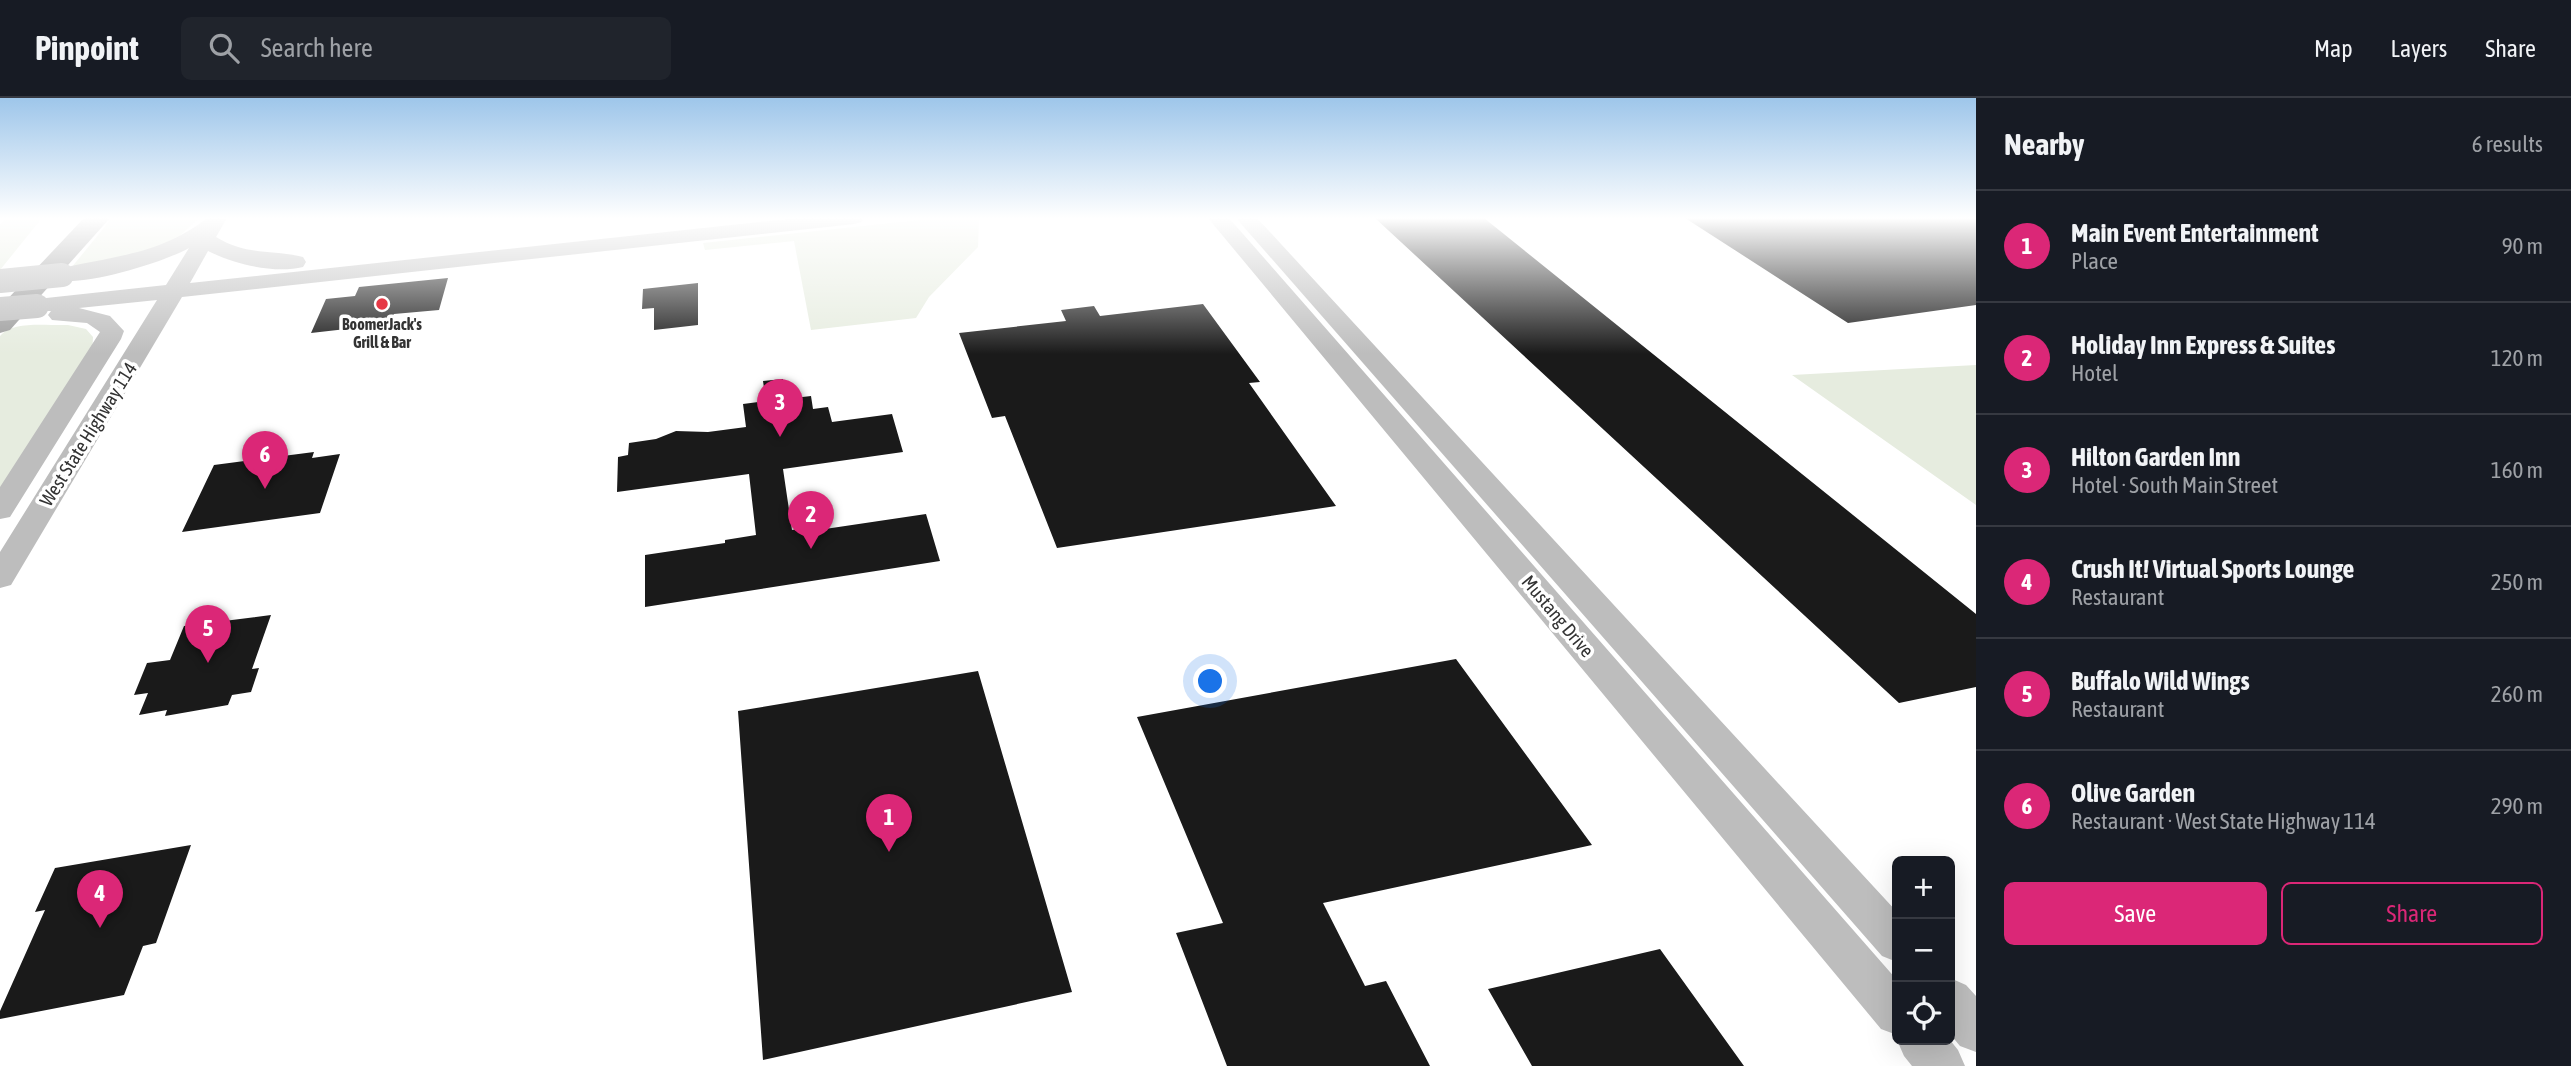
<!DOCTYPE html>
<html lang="en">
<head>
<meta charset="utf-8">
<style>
  body { margin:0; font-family:"Asap Condensed",sans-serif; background:#20242c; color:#f1f3f6 }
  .controls { position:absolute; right:21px; bottom:21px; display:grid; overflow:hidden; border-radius:10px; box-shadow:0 7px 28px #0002 }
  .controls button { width:63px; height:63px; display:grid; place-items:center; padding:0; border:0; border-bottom:2px solid #363941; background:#171b24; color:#f1f3f6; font:35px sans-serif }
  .you { position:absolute; left:1211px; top:584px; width:24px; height:24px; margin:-18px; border:5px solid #fff; border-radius:50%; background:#1a73e8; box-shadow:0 0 0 10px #1a73e833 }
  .badge { display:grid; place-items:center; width:46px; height:46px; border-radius:50%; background:#db2777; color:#fff; font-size:23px; font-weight:700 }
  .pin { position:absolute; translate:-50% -58px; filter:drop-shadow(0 2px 4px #0008) }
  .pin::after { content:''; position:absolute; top:37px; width:24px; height:21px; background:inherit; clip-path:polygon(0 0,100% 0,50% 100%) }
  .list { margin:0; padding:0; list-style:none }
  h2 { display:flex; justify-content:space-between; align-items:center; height:91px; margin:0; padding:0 28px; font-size:30px }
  h2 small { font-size:23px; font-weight:400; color:#9ea1a6 }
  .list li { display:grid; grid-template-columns:46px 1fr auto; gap:21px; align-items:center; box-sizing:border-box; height:112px; padding:0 28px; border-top:2px solid #363941 }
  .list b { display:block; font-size:26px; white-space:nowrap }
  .list p { margin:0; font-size:23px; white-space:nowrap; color:#9ea1a6 }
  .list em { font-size:23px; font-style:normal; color:#9ea1a6 }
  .actions { display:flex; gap:14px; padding:21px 28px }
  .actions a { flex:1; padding:16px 0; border:2px solid #db2777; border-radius:10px; text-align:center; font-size:24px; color:#db2777 }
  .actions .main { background:#db2777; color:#fff }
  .icon { flex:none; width:38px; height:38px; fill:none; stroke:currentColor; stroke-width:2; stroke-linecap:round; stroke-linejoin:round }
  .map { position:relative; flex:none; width:1976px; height:968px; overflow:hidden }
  header { display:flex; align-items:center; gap:42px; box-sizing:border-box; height:98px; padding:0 35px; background:#171b24; border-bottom:2px solid #363941 }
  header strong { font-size:33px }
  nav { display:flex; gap:38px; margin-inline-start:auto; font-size:24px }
  .search { width:490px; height:63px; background:#20242c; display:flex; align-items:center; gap:18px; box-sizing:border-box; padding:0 24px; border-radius:10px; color:#9ea1a6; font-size:26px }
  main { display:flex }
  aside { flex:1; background:#171b24 }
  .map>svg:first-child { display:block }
  .green { fill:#e6ecdf }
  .building { fill:#1a1a1a }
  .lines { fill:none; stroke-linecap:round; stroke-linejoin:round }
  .secondary { fill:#bdbdbd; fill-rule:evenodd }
  .motorway { fill:#9a9a9a; fill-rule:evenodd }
  .secondary-bridge { stroke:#bdbdbd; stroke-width:24 }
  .poi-dot { fill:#e63946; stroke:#fff; stroke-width:2.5 }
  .labels { text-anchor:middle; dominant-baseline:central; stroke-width:7; stroke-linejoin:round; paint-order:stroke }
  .far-poi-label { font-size:16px; font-weight:bold; fill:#333; stroke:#fff }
  .street-label { font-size:19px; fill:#333; stroke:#fff }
</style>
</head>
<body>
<header>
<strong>Pinpoint</strong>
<div class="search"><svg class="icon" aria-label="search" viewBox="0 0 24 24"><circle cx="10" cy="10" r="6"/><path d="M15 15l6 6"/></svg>Search here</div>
<nav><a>Map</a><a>Layers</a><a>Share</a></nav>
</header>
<main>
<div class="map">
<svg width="1976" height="968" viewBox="0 0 1976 968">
  <rect width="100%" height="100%" fill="#fff"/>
  <path class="green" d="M7,120H42L0,172V126Z
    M112,120H199L169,148L71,170Z
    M938,120H979L978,149L929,199L916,220L811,232L794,143L705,152L703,145Z
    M68,227L86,231L93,239L92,257L0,401V238C13,222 48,228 68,227Z
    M1976,267V407L1792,277Z"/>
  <path class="building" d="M1375,120H1484L1976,516V589L1899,605Z
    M1685,120H1976V207L1848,225Z
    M448,180L439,212L394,216L392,220L370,222L368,227L355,230L311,235L326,201L355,198L359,189Z
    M698,185V227L654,232V210L642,211L643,191Z
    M1203,206L1260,284L1249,285L1336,408L1057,450L1005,318L992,320L959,235L1066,223L1061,212L1094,208L1100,218Z
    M783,281L786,301L811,298L813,311L828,309L832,324L892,316L903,354L783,371L792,432L824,427L825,431L926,416L940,463L645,509V457L725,445V442L756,437L749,376L617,394L618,359L628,357L629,345L656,341L676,333L708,334L746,329L743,306L766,303L763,283Z
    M314,354L312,360L340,356L320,415L182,434L214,367Z
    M271,517L252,571L259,570L251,594L232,597L228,607L165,618L167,612L139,617L148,595L134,597L147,565L170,562L184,528Z
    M1456,561L1592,747L1323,805L1365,888L1386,883L1430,968H1227L1176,835L1223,825L1137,619Z
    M978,573L1072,894L763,962L738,613Z
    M191,747L156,845L143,848L124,897L0,921V913L45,812L35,814L55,770Z
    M1660,851L1744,968H1532L1488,891Z"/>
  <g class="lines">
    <path class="secondary" d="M207,120H227L216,139C247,158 270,151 303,159L306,164L303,169C274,176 234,166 208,153L190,185L796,120H864L861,124L854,126L182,199L11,487L0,490V454L157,202L79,210L110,218L124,233L121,241L10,419L0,421V389L100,234L87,225L52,222L48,217L51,213H29L25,208L29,203L37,201L166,187L189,150C162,165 83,189 54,182L51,177L54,172C110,158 159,158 207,120Z
      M1208,120H1229L1897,882V937L1881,931Z
      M1236,120H1257L1897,814V864L1882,858Z
      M1950,880L1966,887L1976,898V954L1960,948L1950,936Z
      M1897,942H1950L1958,952L1965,968H1912L1904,958Z"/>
    <path class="motorway" d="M84,120H110L10,232L0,235V209Z"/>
    <path class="secondary-bridge" d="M0,183L62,177
      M0,211L37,208"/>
  </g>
  <linearGradient id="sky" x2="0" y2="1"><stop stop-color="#9ec6ea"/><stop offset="0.47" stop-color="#fff"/><stop offset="1" stop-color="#fff" stop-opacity="0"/></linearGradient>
  <rect width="1976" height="256" fill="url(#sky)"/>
  <circle class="poi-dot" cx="382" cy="206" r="7"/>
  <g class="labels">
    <g class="far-poi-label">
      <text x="382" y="226">BoomerJack's<tspan x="382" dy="18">Grill &amp; Bar</tspan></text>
    </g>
    <g class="street-label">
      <text transform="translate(88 336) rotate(-58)">West State Highway 114</text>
      <text transform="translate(1558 518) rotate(50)">Mustang Drive</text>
    </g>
  </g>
</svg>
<div class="controls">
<button>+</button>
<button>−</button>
<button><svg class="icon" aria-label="locate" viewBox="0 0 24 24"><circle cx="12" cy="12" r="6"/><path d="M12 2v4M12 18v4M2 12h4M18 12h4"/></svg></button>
</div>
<div class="you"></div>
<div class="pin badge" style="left:889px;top:754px">1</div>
<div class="pin badge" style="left:811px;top:451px">2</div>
<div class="pin badge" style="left:780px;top:339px">3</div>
<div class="pin badge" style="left:100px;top:830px">4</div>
<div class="pin badge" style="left:208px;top:565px">5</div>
<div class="pin badge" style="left:265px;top:391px">6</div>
</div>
<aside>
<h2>Nearby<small>6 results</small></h2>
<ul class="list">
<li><span class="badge">1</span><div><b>Main Event Entertainment</b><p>Place</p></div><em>90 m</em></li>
<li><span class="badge">2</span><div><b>Holiday Inn Express &amp; Suites</b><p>Hotel</p></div><em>120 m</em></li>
<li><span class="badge">3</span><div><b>Hilton Garden Inn</b><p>Hotel · South Main Street</p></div><em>160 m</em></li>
<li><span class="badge">4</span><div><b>Crush It! Virtual Sports Lounge</b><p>Restaurant</p></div><em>250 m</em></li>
<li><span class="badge">5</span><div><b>Buffalo Wild Wings</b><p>Restaurant</p></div><em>260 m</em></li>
<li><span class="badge">6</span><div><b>Olive Garden</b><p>Restaurant · West State Highway 114</p></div><em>290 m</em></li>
</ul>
<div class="actions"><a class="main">Save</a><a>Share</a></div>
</aside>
</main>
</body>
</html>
